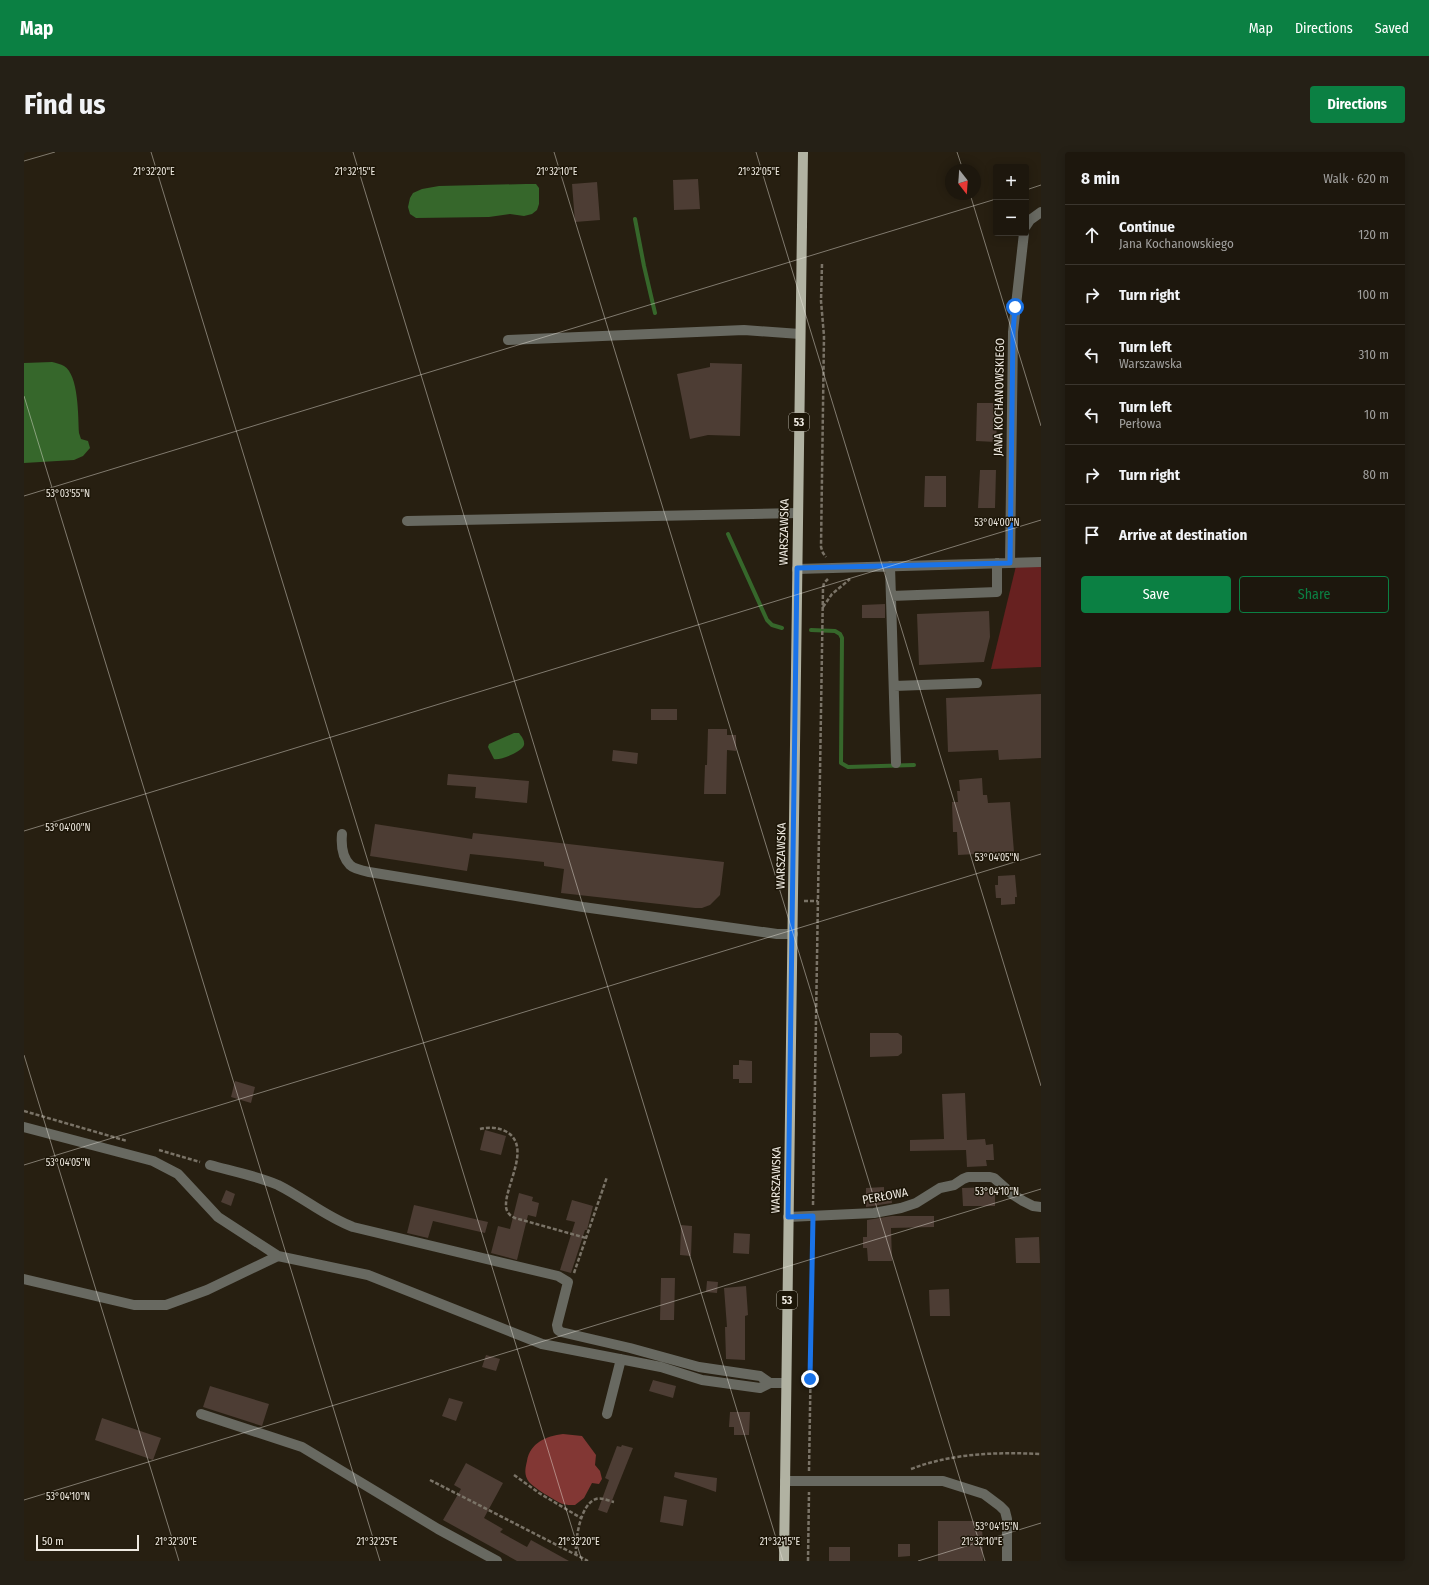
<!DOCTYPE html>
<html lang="en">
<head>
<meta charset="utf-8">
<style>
  body { margin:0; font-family:"Fira Sans Condensed",sans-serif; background:#252016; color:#f1f3f6 }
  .controls { position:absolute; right:12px; top:12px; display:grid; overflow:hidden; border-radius:4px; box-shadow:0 2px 10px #0003 }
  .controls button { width:36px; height:36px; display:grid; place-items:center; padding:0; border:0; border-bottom:1px solid #3b362e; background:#1d170d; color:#f1f3f6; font:20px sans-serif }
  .compass { position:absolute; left:921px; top:12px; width:36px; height:36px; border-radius:50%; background:#1d170d; box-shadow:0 2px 10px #0003; rotate:163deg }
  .scale { position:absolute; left:12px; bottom:10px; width:103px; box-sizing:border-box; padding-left:4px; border:2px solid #eee9e0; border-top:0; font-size:11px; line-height:14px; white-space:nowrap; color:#eee9e0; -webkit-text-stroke:3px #1d1608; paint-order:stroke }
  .stop { position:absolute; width:12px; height:12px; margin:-9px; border:3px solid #1a73e8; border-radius:50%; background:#fff }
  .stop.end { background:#1a73e8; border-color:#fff; box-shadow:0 1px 4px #0008 }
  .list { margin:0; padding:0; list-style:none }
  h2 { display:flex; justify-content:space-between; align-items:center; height:52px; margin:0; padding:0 16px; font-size:17px }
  h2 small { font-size:13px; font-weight:400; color:#a09f9d }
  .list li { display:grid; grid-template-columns:26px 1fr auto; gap:12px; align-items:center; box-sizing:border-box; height:60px; padding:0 16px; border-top:1px solid #3b362e }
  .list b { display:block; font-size:15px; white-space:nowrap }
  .list p { margin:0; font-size:13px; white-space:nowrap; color:#a09f9d }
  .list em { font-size:13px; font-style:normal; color:#a09f9d }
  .actions { display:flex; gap:8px; padding:12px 16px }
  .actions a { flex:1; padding:9px 0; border:1px solid #0b8043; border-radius:4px; text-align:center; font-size:14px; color:#0b8043 }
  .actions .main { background:#0b8043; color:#fff }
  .icon { flex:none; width:22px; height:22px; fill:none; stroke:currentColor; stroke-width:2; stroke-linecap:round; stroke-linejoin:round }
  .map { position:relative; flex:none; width:1017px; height:1409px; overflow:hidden; border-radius:4px }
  header { display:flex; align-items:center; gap:24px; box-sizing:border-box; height:56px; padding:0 20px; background:#0b8043; color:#fff }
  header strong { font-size:19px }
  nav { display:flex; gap:22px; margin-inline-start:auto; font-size:14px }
  .intro { display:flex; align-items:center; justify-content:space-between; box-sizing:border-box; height:96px; padding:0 24px }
  h1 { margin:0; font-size:28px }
  .button { padding:10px 18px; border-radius:4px; background:#0b8043; color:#fff; font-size:14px; font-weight:700 }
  main { display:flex; gap:24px; padding:0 24px }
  aside { flex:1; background:#1d170d; border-radius:4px; box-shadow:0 2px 10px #0003 }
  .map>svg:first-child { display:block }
  .green { fill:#672120 }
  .forest { fill:#823734 }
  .water { fill:#36672b }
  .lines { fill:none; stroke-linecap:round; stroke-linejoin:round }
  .stream { stroke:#36672b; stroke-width:4 }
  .building { fill:#4d3d34 }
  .path { stroke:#7a7367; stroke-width:2.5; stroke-dasharray:4 2; stroke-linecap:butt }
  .minor { stroke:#686961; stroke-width:10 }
  .major { stroke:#b1b2a2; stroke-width:10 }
  .route { stroke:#1a73e8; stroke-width:5 }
  .ticks { fill:none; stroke:#eee9e0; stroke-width:1; stroke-opacity:0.45 }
  .labels { text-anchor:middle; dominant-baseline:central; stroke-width:3; stroke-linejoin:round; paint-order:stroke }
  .shield { fill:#1d1608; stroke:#afaa9f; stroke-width:1 }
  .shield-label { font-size:11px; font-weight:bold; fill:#eee9e0 }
  .street-label { font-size:12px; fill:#eee9e0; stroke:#1d1608 }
  .ticks-label { font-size:10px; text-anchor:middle; fill:#eee9e0; stroke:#1d1608; stroke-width:3; stroke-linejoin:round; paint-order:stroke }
</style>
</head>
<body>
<header>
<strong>Map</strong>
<nav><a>Map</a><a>Directions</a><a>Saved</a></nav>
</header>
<div class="intro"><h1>Find us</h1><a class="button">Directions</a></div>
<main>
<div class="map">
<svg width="1017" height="1409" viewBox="0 0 1017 1409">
  <rect width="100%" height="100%" fill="#271f11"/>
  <path class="green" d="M1017,413V515L967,517L992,414Z"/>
  <path class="forest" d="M539,1282L558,1284L572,1303L571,1313L576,1319L578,1327L575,1332L568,1331L560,1346L551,1353C547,1353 542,1353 539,1352C533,1350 509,1335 505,1330C500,1323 501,1317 503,1309C506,1291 522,1284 539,1282Z"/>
  <path class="water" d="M502,32H512L515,36V52L513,58L508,62L500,64L486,62L465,65L392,66L386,62L384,55L386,46L389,41L398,37L415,34Z
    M28,210C32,211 37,212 40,214C55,223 54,265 55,281L57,287L64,289L66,296L59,304L50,308L0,311V211Z
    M490,581H495C497,584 501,588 500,593C499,599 476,609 470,607L464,595L465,592Z"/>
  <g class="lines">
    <path class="stream" d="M611,67L620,114L631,161
      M704,382L743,468L748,473L758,476
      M787,478L811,479L816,482L818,486L817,611L824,615L890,613"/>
  </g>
  <path class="building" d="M674,27L676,57L650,58L649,28Z
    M573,30L576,68L551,70L548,32Z
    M686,211L718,212L716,284L684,283L666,287L653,222L686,215Z
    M953,251H974L972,290L952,289Z
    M956,318H972L971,356H954Z
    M901,324H922V355H900Z
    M861,452V466H838V453Z
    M965,459L966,485L960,510L895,513L893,462Z
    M1017,542V606L975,608L974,598L924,600L922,546Z
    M627,557H653V568H627Z
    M684,577H703V583H712V599L703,598L702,642H680L681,613H683Z
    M589,598L614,601L613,612L588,609Z
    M424,622L505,629L503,651L451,646L452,635L423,633Z
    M958,626L959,643H963L964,651L986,650L990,700L934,703L933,680H929L928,650H934L933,639H936L935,628Z
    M351,672L448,687L449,681L700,710L696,743L686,753L678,756H671L537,741L540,717L520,714V710L446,702L443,719L346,704Z
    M991,723L993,745H991V752L977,753V746H972L971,733H974V724Z
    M846,881H874L878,884V901L874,904L846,905Z
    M715,908L728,909V931H715V927H709V913H715Z
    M211,929L231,935L227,951L207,945Z
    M941,941L943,988L961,987L962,993L969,992L970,1008H962L963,1014L943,1015L942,998L886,999V988L920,987L918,942Z
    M461,978L482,984L477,1003L456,998Z
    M860,1035V1041H867L868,1051L842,1055V1036Z
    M971,1035V1054H939L938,1036Z
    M202,1038L211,1042L207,1054L197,1050Z
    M495,1041L509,1045L508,1049L515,1051L512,1065L504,1063L493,1108L467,1101L474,1074L486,1077Z
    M548,1048L569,1054L563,1078H561L547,1121L536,1118L551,1070L542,1068Z
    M390,1053L464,1070L461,1081L409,1069L404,1086L383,1081Z
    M868,1064H910V1075L867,1076L868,1109H844L843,1096H839V1085H843V1068Z
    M657,1073L668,1074L667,1104L656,1103Z
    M710,1081L726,1082L725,1102L709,1101Z
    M1015,1085L1016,1111H992L991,1086Z
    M637,1126H651L650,1168H636Z
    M683,1129L694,1130L693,1141L682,1140Z
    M722,1134L724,1163L721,1164V1208L702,1207L701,1175H703L700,1136Z
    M925,1137L926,1164H906L905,1138Z
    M462,1203L476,1207L472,1219L458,1215Z
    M629,1228L652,1234L649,1246L625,1239Z
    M186,1234L245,1252L238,1274L179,1255Z
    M425,1246L439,1250L432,1269L418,1264Z
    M706,1260H726L725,1283H710V1275H705Z
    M78,1266L137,1286L129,1308L71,1288Z
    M598,1293L609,1296L583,1361L574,1358L585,1328L581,1326L593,1294L597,1295Z
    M442,1311L479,1331L460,1366L479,1377L476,1380L503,1395L507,1388L545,1409H493L419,1368L437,1337L430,1333Z
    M651,1320L693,1326L692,1340L650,1325Z
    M640,1344L663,1348L659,1374L636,1370Z
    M914,1369H958L959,1409H914Z
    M874,1392H886V1404L874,1405Z
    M805,1395H826V1409H805Z"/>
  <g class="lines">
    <path class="path" d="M798,112L797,149L800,184L797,395L799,401L802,405
      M799,455L808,442L826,427
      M780,749H794
      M0,959L103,989
      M456,977C464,975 473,975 481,979C509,993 481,1033 482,1054C482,1060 486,1064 491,1066L562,1086
      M135,998L176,1010
      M789,1053L799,436L800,431L804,427
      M550,1121L583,1025
      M887,1317C929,1301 973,1300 1017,1302
      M785,1319L789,1076
      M490,1323L515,1341L557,1366
      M406,1328L564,1409
      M552,1403C551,1389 556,1352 572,1347C578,1345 585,1349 590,1350
      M784,1409L785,1340"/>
    <path class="minor" d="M1002,74L1006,68L1017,60
      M484,188L720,178L776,182
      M383,369L774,361
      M986,411L989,180L1000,81
      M866,414L872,611
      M773,417L1017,410
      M867,444L973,440V411
      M870,534L953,531
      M318,682C317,693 318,705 326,713C330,717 340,719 345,720L559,755L753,782H769
      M0,975L129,1009L154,1022L194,1065L254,1104L344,1123L518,1192L637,1215L678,1228L736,1236L746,1231
      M186,1013C208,1019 233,1024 254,1033C280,1046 302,1065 329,1075L534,1124L544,1130L533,1173L534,1178L537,1180L606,1196L675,1215L736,1224L746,1231H762
      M764,1065L850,1061L877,1056L892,1051L916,1036L930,1033L939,1027L944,1025H966L970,1026L988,1042L999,1049L1009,1054L1017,1055
      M0,1127L110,1153H142L183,1138L254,1104
      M177,1262L278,1295L414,1377L473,1409
      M583,1262L597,1207
      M761,1329H919L960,1342L976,1354L981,1359L983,1367V1409"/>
    <path class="major" d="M760,1409L779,0"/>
  </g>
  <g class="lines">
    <path class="route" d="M786,1227L789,1064L764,1065L773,416L986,411L989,180L991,155"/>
  </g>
  <path class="ticks" d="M127,0L558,1409M329,0L759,1409M530,0L961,1409M732,0L1017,934M933,0L939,18M0,9L31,0M1002,38L1017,33M946,42L1017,274M0,244L356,1409M0,344L972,47M0,679L1017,368M0,903L155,1409M0,1013L1017,702M0,1348L1017,1037M894,1409L1017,1371"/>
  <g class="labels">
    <g class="shield">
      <rect x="765" y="261" width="20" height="18" rx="3"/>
      <rect x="753" y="1139" width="20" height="18" rx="3"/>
    </g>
    <g class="shield-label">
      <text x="775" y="270">53</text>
      <text x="763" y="1148">53</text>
    </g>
    <g class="street-label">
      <text transform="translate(975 245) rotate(-89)">JANA KOCHANOWSKIEGO</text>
      <text transform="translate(760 380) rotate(-89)">WARSZAWSKA</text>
      <text transform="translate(757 704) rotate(-89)">WARSZAWSKA</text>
      <text transform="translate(752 1028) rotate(-89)">WARSZAWSKA</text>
      <text transform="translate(861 1044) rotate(-10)">PERŁOWA</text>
    </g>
  </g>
  <g class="ticks-label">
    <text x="130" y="23">21°32'20"E</text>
    <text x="331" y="23">21°32'15"E</text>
    <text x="533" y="23">21°32'10"E</text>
    <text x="735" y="23">21°32'05"E</text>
    <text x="44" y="345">53°03'55"N</text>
    <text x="973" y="374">53°04'00"N</text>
    <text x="44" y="679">53°04'00"N</text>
    <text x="973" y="709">53°04'05"N</text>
    <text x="44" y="1014">53°04'05"N</text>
    <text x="973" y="1043">53°04'10"N</text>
    <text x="44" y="1348">53°04'10"N</text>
    <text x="973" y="1378">53°04'15"N</text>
    <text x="152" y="1393">21°32'30"E</text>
    <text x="353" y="1393">21°32'25"E</text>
    <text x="555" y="1393">21°32'20"E</text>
    <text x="756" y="1393">21°32'15"E</text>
    <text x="958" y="1393">21°32'10"E</text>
  </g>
</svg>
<div class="controls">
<button>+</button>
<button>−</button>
</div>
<svg class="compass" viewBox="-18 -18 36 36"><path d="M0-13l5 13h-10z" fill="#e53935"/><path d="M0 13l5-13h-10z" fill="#a09f9d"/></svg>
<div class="scale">50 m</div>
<div class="stop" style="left:991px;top:155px"></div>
<div class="stop end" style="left:786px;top:1227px"></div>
</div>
<aside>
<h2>8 min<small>Walk · 620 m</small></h2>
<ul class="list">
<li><svg class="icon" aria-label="ahead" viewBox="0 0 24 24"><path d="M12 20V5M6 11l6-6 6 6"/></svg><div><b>Continue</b><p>Jana Kochanowskiego</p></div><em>120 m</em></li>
<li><svg class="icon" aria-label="right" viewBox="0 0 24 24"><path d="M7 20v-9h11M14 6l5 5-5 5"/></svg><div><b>Turn right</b></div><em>100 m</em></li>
<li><svg class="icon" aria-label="left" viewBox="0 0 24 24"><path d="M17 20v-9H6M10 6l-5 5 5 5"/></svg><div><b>Turn left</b><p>Warszawska</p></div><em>310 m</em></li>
<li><svg class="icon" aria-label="left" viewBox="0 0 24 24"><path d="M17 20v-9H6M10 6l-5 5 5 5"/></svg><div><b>Turn left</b><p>Perłowa</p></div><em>10 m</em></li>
<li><svg class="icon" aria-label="right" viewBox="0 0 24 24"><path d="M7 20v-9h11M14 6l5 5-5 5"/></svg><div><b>Turn right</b></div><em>80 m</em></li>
<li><svg class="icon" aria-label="arrive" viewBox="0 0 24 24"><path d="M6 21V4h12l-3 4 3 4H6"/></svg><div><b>Arrive at destination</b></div></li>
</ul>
<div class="actions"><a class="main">Save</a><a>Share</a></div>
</aside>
</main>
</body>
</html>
